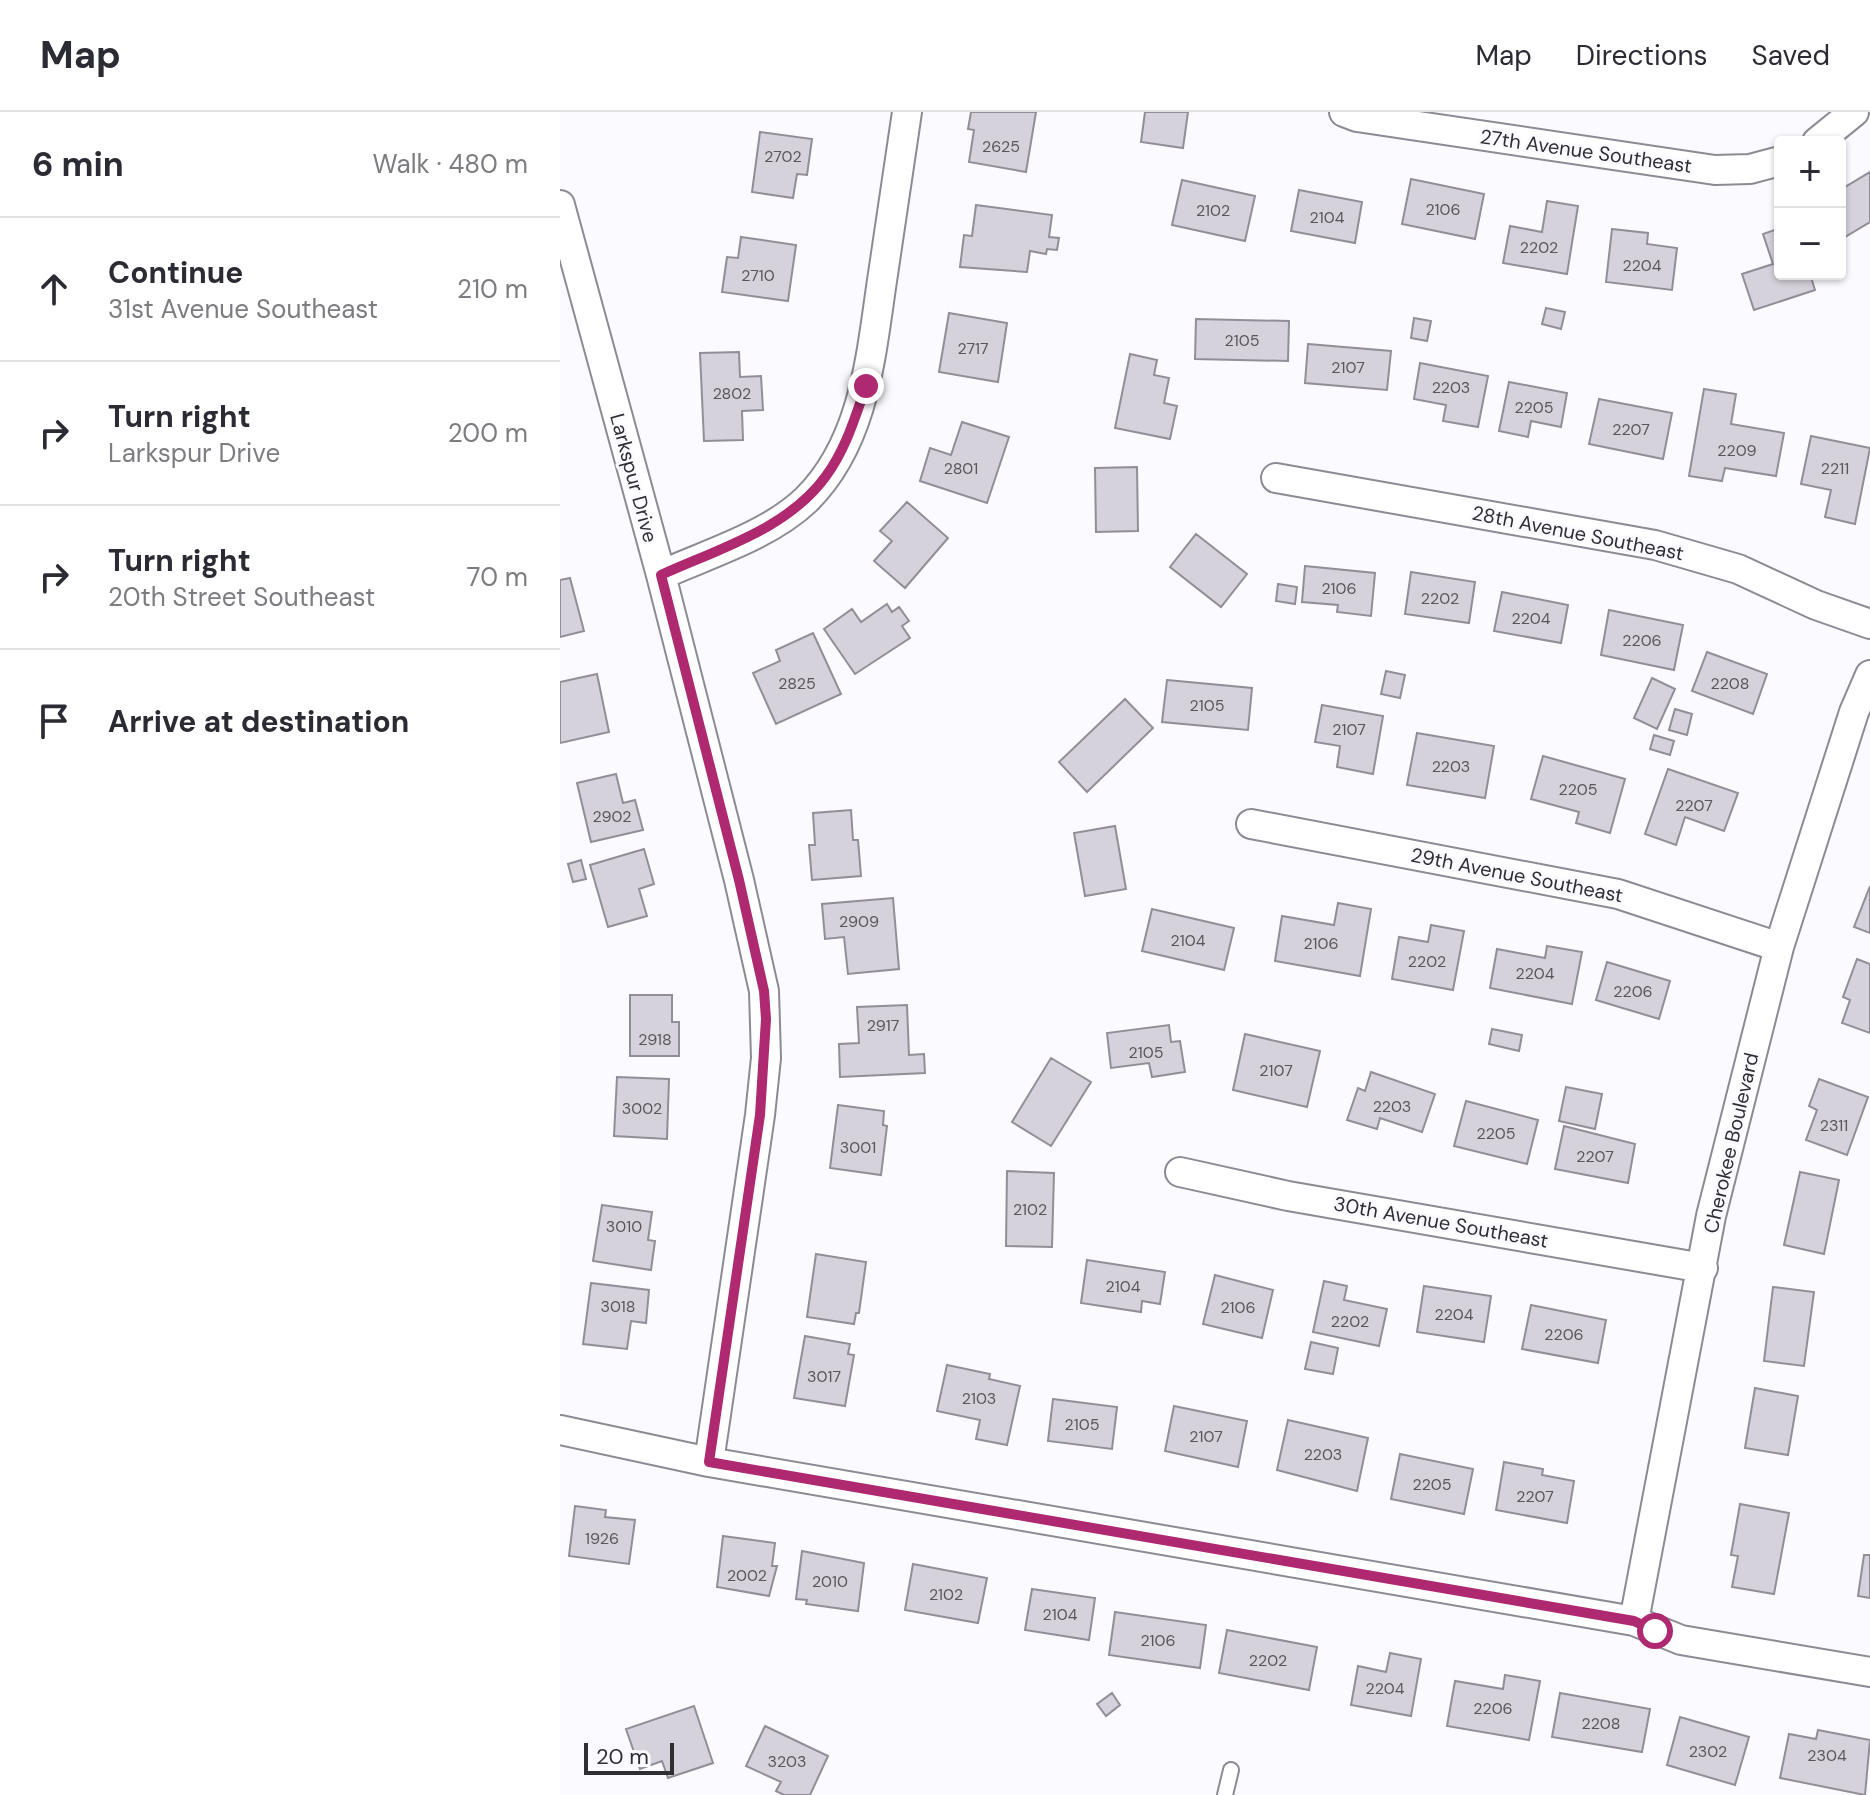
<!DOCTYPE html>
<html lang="en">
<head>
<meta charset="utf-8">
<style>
  body { margin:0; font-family:"DM Sans",sans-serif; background:#f7f7f7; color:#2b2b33 }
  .controls { position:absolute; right:24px; top:24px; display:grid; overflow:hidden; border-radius:8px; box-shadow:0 2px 6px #0004 }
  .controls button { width:72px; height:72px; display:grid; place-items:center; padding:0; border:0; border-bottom:2px solid #e1e1e2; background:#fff; color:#2b2b33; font:40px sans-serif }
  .scale { position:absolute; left:24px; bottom:20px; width:90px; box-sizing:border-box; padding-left:8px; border:4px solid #2f2e32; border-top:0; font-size:22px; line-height:28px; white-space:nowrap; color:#2f2e32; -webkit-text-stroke:6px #fbfafe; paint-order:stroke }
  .stop { position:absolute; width:24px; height:24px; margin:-18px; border:6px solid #ae2970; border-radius:50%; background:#fff }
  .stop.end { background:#ae2970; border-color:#fff; box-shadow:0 2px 8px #0008 }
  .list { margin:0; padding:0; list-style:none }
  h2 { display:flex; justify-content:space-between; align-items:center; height:104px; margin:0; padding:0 32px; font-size:34px }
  h2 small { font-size:26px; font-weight:400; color:#7c7c81 }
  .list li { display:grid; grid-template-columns:52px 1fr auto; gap:24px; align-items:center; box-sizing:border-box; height:144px; padding:0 32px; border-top:2px solid #e1e1e2 }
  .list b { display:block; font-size:30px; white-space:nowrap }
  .list p { margin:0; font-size:26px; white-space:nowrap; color:#7c7c81 }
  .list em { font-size:26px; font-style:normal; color:#7c7c81 }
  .icon { flex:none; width:44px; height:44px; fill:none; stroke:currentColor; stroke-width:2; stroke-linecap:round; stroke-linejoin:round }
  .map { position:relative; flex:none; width:1310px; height:1683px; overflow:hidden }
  header { display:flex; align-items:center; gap:48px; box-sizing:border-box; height:112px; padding:0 40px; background:#fff; border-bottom:2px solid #e1e1e2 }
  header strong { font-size:38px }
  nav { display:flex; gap:44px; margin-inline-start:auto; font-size:28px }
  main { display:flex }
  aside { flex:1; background:#fff }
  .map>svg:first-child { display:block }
  .building { fill:#d6d2dc; stroke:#928e97; stroke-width:2 }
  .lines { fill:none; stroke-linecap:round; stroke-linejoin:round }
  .lane-casing { stroke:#8e8a94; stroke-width:18 }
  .street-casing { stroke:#8e8a94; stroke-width:32 }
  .lane { stroke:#fff; stroke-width:14 }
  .street { stroke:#fff; stroke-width:28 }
  .route { stroke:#ae2970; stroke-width:10 }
  .labels { text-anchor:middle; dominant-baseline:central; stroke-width:6; stroke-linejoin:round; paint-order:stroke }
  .number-label { font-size:16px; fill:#59575c }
  .street-label { font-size:20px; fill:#2f2e32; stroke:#fbfafe }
</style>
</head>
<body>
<header>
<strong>Map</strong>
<nav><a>Map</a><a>Directions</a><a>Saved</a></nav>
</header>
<main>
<aside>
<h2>6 min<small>Walk · 480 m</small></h2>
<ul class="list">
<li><svg class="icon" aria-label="ahead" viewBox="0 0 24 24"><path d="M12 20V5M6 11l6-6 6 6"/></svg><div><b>Continue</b><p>31st Avenue Southeast</p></div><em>210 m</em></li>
<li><svg class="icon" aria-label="right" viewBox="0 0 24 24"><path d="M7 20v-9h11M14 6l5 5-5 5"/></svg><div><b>Turn right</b><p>Larkspur Drive</p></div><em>200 m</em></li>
<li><svg class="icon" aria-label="right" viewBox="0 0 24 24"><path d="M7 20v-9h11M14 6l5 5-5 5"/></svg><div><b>Turn right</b><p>20th Street Southeast</p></div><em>70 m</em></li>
<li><svg class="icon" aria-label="arrive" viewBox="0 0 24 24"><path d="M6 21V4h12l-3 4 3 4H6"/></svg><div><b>Arrive at destination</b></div></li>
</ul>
</aside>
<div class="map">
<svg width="1310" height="1683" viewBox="0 0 1310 1683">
  <rect width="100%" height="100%" fill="#fbfafe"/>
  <path class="building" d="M411,0H476L466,60L409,50L414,18L408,17Z
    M585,0H628L623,36L581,30Z
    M200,20L252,27L247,63L237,62L233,86L192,80Z
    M1310,60V110L1280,128V78Z
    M851,67L924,82L915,127L842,112Z
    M622,68L695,84L685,129L612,113Z
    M739,78L802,90L795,131L731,119Z
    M987,89L1018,94L1007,162L943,151L950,114L982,120Z
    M416,93L492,103L489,125L499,126L497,138L487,137L486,142L470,139L467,160L400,155L404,123L412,124Z
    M1220,116V162H1250L1255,178L1194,198L1182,162L1213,152L1203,122Z
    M1052,117L1088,121L1087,132L1117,136L1112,178L1046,170Z
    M181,125L236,133L228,189L162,180L167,145L178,146Z
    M986,196L1005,200L1001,217L982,212Z
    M389,201L447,211L438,270L379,260Z
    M854,206L871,209L867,229L851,226Z
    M636,207L729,209L728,249L635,247Z
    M748,232L831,239L827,278L745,271Z
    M179,240L180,265L201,264L203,298L182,299L183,328L144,329L140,241Z
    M570,242L597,248L594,263L609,266L604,291L617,294L610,327L555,316Z
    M860,251L928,264L918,315L883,309L886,293L854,287Z
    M949,270L1007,281L1001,315L971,309L968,325L939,319Z
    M1144,277L1176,282L1171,312L1224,321L1216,364L1165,356L1162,369L1129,364Z
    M1039,287L1112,301L1103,347L1029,332Z
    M402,310L449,325L427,391L360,369L370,336L391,343Z
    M1251,324L1310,336L1295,412L1265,405L1271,378L1241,372Z
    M577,355L578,419L536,420L535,356Z
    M347,390L388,426L345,476L314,449L332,429L320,419Z
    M636,422L687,462L661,495L610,455Z
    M745,454L815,461L811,504L777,500L778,493L742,490Z
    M851,460L915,470L909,511L845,502Z
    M10,466L24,519L0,525V468Z
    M718,472L737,475L735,492L716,489Z
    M942,480L1008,493L1001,531L934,519Z
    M327,492L332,500L339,495L349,509L342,514L350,526L295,562L264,517L292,497L301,510Z
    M1049,498L1123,513L1114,558L1041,543Z
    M253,521L281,582L216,612L193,561L220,549L216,538Z
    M1147,540L1207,562L1193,602L1132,579Z
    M826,559L845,563L840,586L821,582Z
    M37,562L49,620L0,631V570Z
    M1092,566L1115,577L1097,617L1074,606Z
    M607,568L692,576L688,618L602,610Z
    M565,587L593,616L527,680L499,650Z
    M762,593L823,604L813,662L777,655L780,634L755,630Z
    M1115,597L1132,602L1127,623L1109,618Z
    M857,621L934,634L925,686L847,673Z
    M1094,623L1114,629L1110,643L1090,637Z
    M983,644L1065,667L1050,721L1016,711L1019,700L971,687Z
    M1108,657L1178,681L1164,719L1125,705L1116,733L1085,722Z
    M56,662L63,691L75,688L83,718L31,730L17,671Z
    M291,698L293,728H298L301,764L252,768L249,733H255L253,701Z
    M555,714L566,777L525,784L514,721Z
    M84,737L94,772L79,777L87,804L48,815L30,753Z
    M21,748L26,767L13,770L8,752Z
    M1310,774V821L1294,815Z
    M333,786L339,857L288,862L284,825L265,827L262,792Z
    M778,791L811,797L800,864L715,849L722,804L774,813Z
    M592,797L674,816L664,858L582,839Z
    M871,813L904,819L893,878L832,867L839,825L868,830Z
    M987,834L1022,840L1012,892L930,876L937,837L985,846Z
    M1297,847L1310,852V921L1282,911L1290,888L1283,885Z
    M1047,850L1110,869L1099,907L1036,888Z
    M70,883H112V910H119V944H70Z
    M347,893L349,943L364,942L365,961L280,965L279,932L299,931L297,895Z
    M609,913L611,930L620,929L625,960L592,965L589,951L551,956L547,921Z
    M932,917L962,923L959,939L929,932Z
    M685,922L760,939L747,995L673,978Z
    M491,946L531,970L491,1034L452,1010Z
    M811,960L875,982L862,1020L820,1006L817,1017L787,1008L798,976L805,979Z
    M57,965L109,967L107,1027L54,1024Z
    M1259,967L1308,985L1287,1043L1246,1028L1257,998L1249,994Z
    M1006,975L1042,982L1035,1017L999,1009Z
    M906,989L978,1008L967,1052L894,1034Z
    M278,993L324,999L323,1013L327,1014L321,1063L270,1056Z
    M1004,1014L1075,1032L1068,1071L995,1057Z
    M447,1059L494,1061L492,1135L446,1134Z
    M1240,1060L1279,1068L1264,1142L1224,1133Z
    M42,1093L92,1100L88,1128L95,1129L91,1158L33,1149Z
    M256,1142L306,1150L299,1201H296L294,1212L247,1205Z
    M527,1148L605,1160L600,1192L582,1189L581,1200L521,1191Z
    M655,1163L713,1178L702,1226L643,1212Z
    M764,1169L787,1174L784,1188L827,1197L819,1234L753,1220Z
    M31,1171L89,1178L86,1211L71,1209L67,1237L23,1232Z
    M864,1174L931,1184L924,1230L857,1220Z
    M1213,1175L1254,1180L1244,1254L1204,1249Z
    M971,1193L1046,1208L1038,1251L962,1237Z
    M245,1224L290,1232L288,1242L294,1243L285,1294L234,1286Z
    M751,1230L778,1236L773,1262L745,1257Z
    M387,1253L430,1262L429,1267L460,1274L447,1333L416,1327L420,1308L377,1299Z
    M1195,1276L1238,1284L1228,1343L1185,1336Z
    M493,1287L557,1295L552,1337L488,1329Z
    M614,1294L687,1309L678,1355L605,1339Z
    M728,1308L808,1326L797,1379L717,1358Z
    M840,1342L913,1357L904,1402L831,1387Z
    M944,1350L983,1357L982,1363L1014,1369L1007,1411L936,1398Z
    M1180,1392L1229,1401L1214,1482L1172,1475L1178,1444L1171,1443Z
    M15,1394L46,1398L45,1405L75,1408L69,1452L9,1444Z
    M163,1424L215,1431L212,1454H217L209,1484L157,1475Z
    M242,1439L304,1451L298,1499L246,1492L247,1488L236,1487Z
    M1304,1443H1310V1486L1298,1484Z
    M353,1452L427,1466L418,1511L345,1498Z
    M472,1477L535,1486L529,1528L465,1518Z
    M555,1500L646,1513L640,1556L549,1543Z
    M667,1518L757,1535L749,1578L659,1561Z
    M830,1541L861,1547L851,1604L791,1593L798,1554L826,1560Z
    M945,1563L980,1569L969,1628L887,1614L895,1569L943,1577Z
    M552,1581L560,1593L546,1604L537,1592Z
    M1000,1581L1090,1597L1082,1640L992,1625Z
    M134,1594L153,1651L108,1666L102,1649L80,1657L66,1617Z
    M1120,1605L1189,1625L1175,1673L1107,1653Z
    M205,1614L268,1644L250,1683H224L216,1679L221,1670L186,1654Z
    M1258,1618L1310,1628L1305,1683L1220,1666L1229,1622L1256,1627Z"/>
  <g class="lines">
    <g class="lane-casing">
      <path id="lane" d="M665,1683L671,1658"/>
    </g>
    <g class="street-casing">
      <path id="street" d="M784,0L797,5L1155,58L1190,57L1220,49
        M1257,30L1294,0
        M0,93L101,463L179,768L204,879L206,946L200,1003L149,1350
        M716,366L1095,433L1178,457L1256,493L1310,512
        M101,463C148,442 208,424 246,388C306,329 311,240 323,162C331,108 339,54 347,0
        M691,712L1058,782L1219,835
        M620,1060L728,1084L1143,1156
        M0,1318L149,1350L1074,1509L1121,1528L1310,1560
        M1074,1509L1151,1104L1219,835L1294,600L1310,563"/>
    </g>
    <use href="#lane" class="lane"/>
    <use href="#street" class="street"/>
  </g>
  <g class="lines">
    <path class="route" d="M306,274C295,305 286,337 266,364C228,417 158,437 101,463L179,768L204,879L206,907L200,1003L149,1350L1074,1509L1095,1519"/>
  </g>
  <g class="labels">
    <g class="number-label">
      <text x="441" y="34">2625</text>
      <text x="223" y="44">2702</text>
      <text x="883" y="97">2106</text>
      <text x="653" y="98">2102</text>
      <text x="767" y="105">2104</text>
      <text x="979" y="135">2202</text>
      <text x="1082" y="153">2204</text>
      <text x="198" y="163">2710</text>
      <text x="682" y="228">2105</text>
      <text x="413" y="236">2717</text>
      <text x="788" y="255">2107</text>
      <text x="891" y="275">2203</text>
      <text x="172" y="281">2802</text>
      <text x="974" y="295">2205</text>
      <text x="1071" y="317">2207</text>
      <text x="1177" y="338">2209</text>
      <text x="401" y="356">2801</text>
      <text x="1275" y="356">2211</text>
      <text x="779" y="476">2106</text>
      <text x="880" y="486">2202</text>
      <text x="971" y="506">2204</text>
      <text x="1082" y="528">2206</text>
      <text x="237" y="571">2825</text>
      <text x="1170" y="571">2208</text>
      <text x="647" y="593">2105</text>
      <text x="789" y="617">2107</text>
      <text x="891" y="654">2203</text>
      <text x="1018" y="677">2205</text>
      <text x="1134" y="693">2207</text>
      <text x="52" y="704">2902</text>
      <text x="299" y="809">2909</text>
      <text x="628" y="828">2104</text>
      <text x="761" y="831">2106</text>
      <text x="867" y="849">2202</text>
      <text x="975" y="861">2204</text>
      <text x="1073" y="879">2206</text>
      <text x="323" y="913">2917</text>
      <text x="95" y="927">2918</text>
      <text x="586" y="940">2105</text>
      <text x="716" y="958">2107</text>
      <text x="832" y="994">2203</text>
      <text x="82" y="996">3002</text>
      <text x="1274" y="1013">2311</text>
      <text x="936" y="1021">2205</text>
      <text x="298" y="1035">3001</text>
      <text x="1035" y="1044">2207</text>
      <text x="470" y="1097">2102</text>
      <text x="64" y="1114">3010</text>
      <text x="563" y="1174">2104</text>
      <text x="58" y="1194">3018</text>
      <text x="678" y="1195">2106</text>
      <text x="894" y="1202">2204</text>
      <text x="790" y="1209">2202</text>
      <text x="1004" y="1222">2206</text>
      <text x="264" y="1264">3017</text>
      <text x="419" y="1286">2103</text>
      <text x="522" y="1312">2105</text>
      <text x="646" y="1324">2107</text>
      <text x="763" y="1342">2203</text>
      <text x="872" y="1372">2205</text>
      <text x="975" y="1384">2207</text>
      <text x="42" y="1426">1926</text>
      <text x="187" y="1463">2002</text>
      <text x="270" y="1469">2010</text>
      <text x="386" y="1482">2102</text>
      <text x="500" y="1502">2104</text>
      <text x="598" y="1528">2106</text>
      <text x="708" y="1548">2202</text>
      <text x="825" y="1576">2204</text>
      <text x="933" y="1596">2206</text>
      <text x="1041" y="1611">2208</text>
      <text x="1148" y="1639">2302</text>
      <text x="1267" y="1643">2304</text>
      <text x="227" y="1649">3203</text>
    </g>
    <g class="street-label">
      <text transform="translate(1026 39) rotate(8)">27th Avenue Southeast</text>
      <text transform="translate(74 366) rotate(75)">Larkspur Drive</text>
      <text transform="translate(1018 421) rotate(11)">28th Avenue Southeast</text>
      <text transform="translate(957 763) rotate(11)">29th Avenue Southeast</text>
      <text transform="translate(1171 1031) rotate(-77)">Cherokee Boulevard</text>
      <text transform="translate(881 1110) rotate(10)">30th Avenue Southeast</text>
    </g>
  </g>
</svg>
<div class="controls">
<button>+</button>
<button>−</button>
</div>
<div class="scale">20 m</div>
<div class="stop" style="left:1095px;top:1519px"></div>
<div class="stop end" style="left:306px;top:274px"></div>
</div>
</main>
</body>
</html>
